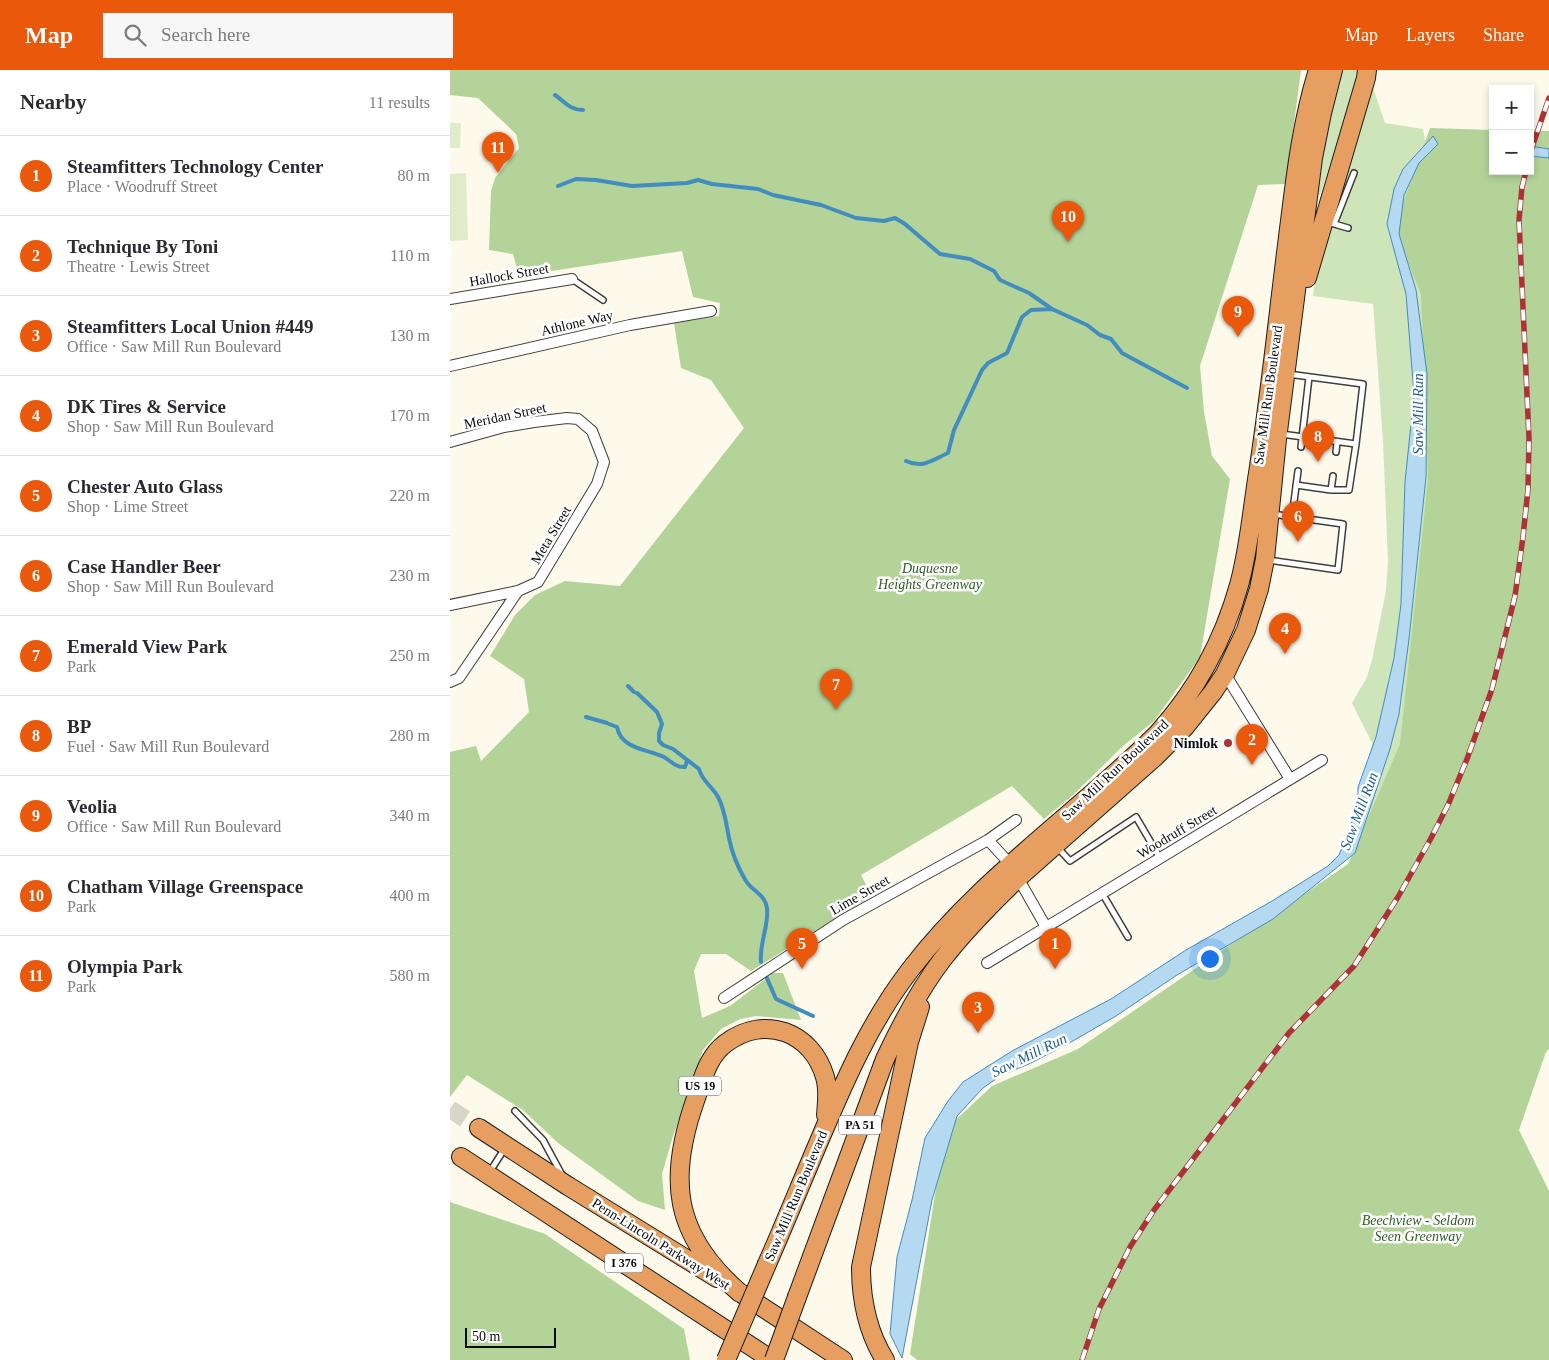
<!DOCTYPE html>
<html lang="en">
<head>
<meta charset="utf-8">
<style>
  body { margin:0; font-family:Georgia,serif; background:#f7f7f7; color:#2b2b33 }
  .controls { position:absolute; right:15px; top:15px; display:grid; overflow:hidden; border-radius:0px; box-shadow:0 2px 8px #0003 }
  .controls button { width:45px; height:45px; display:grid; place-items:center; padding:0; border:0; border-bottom:1px solid #e1e1e2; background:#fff; color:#2b2b33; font:25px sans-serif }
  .scale { position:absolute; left:15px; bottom:12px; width:91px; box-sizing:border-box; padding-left:5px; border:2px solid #0b0b0b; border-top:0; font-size:14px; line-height:18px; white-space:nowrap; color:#0b0b0b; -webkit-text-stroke:4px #fff; paint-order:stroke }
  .you { position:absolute; left:759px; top:888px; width:18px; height:18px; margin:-12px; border:4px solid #fff; border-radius:50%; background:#1a73e8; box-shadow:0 0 0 8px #1a73e833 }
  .badge { display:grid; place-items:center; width:32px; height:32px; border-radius:50%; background:#ea580c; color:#fff; font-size:16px; font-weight:700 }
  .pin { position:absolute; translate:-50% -41px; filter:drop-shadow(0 1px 2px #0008) }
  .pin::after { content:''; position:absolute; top:26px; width:18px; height:15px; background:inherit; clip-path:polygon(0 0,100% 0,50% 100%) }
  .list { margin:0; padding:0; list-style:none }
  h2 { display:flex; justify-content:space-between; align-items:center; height:65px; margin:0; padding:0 20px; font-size:21px }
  h2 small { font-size:16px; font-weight:400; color:#7c7c81 }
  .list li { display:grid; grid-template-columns:32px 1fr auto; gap:15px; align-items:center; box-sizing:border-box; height:80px; padding:0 20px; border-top:1px solid #e1e1e2 }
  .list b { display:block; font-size:19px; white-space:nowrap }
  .list p { margin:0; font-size:16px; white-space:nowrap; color:#7c7c81 }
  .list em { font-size:16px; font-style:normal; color:#7c7c81 }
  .icon { flex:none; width:28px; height:28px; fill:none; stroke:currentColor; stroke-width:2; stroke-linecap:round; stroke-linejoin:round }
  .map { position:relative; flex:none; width:1099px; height:1290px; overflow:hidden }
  header { display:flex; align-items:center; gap:30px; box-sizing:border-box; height:70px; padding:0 25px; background:#ea580c; color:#fff }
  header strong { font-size:24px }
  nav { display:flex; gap:28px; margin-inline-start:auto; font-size:18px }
  .search { width:350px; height:45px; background:#f7f7f7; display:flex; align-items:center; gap:12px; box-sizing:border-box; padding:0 18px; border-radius:0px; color:#7c7c81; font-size:19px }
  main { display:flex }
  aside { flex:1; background:#fff }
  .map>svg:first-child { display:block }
  .green { fill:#cee4b9 }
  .forest { fill:#b3d399 }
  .pitch { fill:#e0ecc9 }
  .water { fill:#b5d9f0; stroke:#438cbf }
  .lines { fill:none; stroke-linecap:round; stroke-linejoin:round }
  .stream { stroke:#438cbf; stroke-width:4 }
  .highway-tunnel { stroke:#d9d6c9; stroke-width:18; stroke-dasharray:18 9; stroke-linecap:butt }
  .lane-casing { stroke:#3e3e3e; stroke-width:8 }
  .street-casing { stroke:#3e3e3e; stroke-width:12 }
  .highway-casing { stroke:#1c1c1c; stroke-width:20 }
  .lane { stroke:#fff; stroke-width:5 }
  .street { stroke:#fff; stroke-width:10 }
  .highway { stroke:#e69f60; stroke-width:18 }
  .rail-casing { stroke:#ad3136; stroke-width:5.5 }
  .rail { stroke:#fff; stroke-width:4; stroke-dasharray:11; stroke-linecap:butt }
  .highway-bridge-casing { stroke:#1c1c1c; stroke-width:20; stroke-linecap:butt }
  .highway-bridge { stroke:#e69f60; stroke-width:18 }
  .poi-dot { fill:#ad3136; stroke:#fff; stroke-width:2 }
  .labels { text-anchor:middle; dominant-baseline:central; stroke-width:5; stroke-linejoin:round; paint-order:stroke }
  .shield { fill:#fff; stroke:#545454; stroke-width:1 }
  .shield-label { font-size:12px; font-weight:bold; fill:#0b0b0b }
  .street-label { font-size:14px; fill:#0b0b0b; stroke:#fff }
  .park-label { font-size:14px; font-style:italic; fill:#2e5c22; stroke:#fff }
  .poi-label { font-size:14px; font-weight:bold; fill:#0b0b0b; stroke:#fff; text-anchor:end }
  .water-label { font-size:15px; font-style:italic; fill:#215e90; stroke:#fff }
</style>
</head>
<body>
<header>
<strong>Map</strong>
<div class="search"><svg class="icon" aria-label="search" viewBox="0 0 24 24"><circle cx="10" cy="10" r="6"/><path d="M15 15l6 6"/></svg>Search here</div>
<nav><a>Map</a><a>Layers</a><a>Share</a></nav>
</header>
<main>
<aside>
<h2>Nearby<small>11 results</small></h2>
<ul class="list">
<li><span class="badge">1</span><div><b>Steamfitters Technology Center</b><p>Place · Woodruff Street</p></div><em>80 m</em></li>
<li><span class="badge">2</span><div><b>Technique By Toni</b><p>Theatre · Lewis Street</p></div><em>110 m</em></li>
<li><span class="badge">3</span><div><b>Steamfitters Local Union #449</b><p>Office · Saw Mill Run Boulevard</p></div><em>130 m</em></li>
<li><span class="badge">4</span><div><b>DK Tires &amp; Service</b><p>Shop · Saw Mill Run Boulevard</p></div><em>170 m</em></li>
<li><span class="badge">5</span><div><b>Chester Auto Glass</b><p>Shop · Lime Street</p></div><em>220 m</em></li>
<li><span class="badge">6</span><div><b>Case Handler Beer</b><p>Shop · Saw Mill Run Boulevard</p></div><em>230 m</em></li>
<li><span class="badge">7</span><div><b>Emerald View Park</b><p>Park</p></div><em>250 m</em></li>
<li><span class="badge">8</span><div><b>BP</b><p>Fuel · Saw Mill Run Boulevard</p></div><em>280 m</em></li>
<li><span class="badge">9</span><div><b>Veolia</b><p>Office · Saw Mill Run Boulevard</p></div><em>340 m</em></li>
<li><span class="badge">10</span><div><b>Chatham Village Greenspace</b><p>Park</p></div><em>400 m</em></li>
<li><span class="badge">11</span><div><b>Olympia Park</b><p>Park</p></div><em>580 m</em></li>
</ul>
</aside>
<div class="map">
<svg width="1099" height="1290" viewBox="0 0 1099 1290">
  <rect width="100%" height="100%" fill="#fdfaeb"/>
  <path class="green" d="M892,0H917L935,53L973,59L1015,300L1002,551L912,771L922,673L902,633L917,607L922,590L936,521L938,491L933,371L923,234L863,226L881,92L870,125L867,124L874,72Z"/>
  <path class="forest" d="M0,0H851L836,114L808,115L750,296L754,342L762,386L780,409L750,587L704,651L673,676L624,724L594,749L562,716L411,805L422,826L301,901L276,884H251L244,901L252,948L280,936L323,903H333L351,950L306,946L290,949L271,959L253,980L223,1066L212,1104L215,1140L188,1131L108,1073L73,1040L17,1005L0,1027V682L26,676L31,691L79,642L74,609L40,586L65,545L85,525L115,511L170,516L294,358L261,310L231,298L224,253L269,246L270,233L243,227L232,181L69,206L63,184L39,180L41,121L45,108L69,78L66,64L28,28L0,25Z
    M980,58L1043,60V101H1080V61H1099V979L1096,982L1069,1060L1099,1121V1290H467L460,1284L495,1060L542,1016L628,979L898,794L950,674L978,409L971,224L944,158Z
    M0,1132L95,1164L234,1259L240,1290H0Z"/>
  <path class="pitch" d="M0,53H11L10,78H0Z
    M16,103L18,170L0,171V104Z"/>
  <path class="water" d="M983,66L988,74L969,93L954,125L949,164L966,220L977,304L976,407L959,569L949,644L940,679L905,783L823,849L727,905L666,946L621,972L581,993L550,1006L533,1018L507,1046L482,1130L452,1288L440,1264L447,1187L462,1130L475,1068L498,1031L513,1012L562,981L661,929L736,880L822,831L878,796L889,785L908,736V717L926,667L944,588L951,534L955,412L964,325L956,224L937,154L944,119L953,99Z
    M1080,76L1099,79V88L1080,86Z"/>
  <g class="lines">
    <path class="stream" d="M105,25C115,32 120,40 133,40
      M108,116L126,109L146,110L182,116L237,113L248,110L262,114L308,119L323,125L371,135L406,148L434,151L445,148L455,154L490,184L520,189L544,201L550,210L579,223L602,239
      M456,391C473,399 482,390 498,383L504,360L532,300L538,293L557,283L572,247L581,240L602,239L637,255L650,265L661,269L672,283L737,318
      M178,616L184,622
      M187,623L207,642L212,654L209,663V671L213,675L223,679L249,699C252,711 262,716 268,727C275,740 276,753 279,768C282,783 288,798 296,811C302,821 315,824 317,838C319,856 309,874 311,892
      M136,647L157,653
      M159,654L167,657C171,679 197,679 214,687C221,691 226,698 235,697L237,691
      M316,906L326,929L363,946"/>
    <path class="highway-tunnel" d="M0,1039L29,1058"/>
    <g class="lane-casing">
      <path id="lane" d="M881,153L898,158
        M884,154L904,103
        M122,209L153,230
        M838,304L913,314L906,374
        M831,364L906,374L899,420H881L846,415
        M851,377L859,307
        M886,382L887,372
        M881,420L883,406
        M842,447L848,401
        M818,490L888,500L893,454L822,444
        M607,777L620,791L686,747L710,788
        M652,823L678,867
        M65,1041L93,1070L112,1105
        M39,1103L55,1078"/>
    </g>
    <g class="street-casing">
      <path id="street" d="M0,229L122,209
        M0,296L180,255L261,241
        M0,372L54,357L84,352L117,348L128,349L142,361L154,392L147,414L88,512L68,521L9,608L0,612
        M0,535L68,521
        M775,604L840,709
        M538,770L561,795
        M568,808L596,857
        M537,893L872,690
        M274,928L393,850L538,770L566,750"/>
    </g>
    <g class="highway-casing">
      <path id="highway" d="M857,208L916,8L917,0
        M29,1058L118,1116L267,1208
        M11,1087L322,1290
        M317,1194C335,1153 352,1111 370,1069C395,1010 420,952 460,900C530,808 628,743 708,663C746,621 774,569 789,515C799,479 802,440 808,403C820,325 828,246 838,167C845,111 851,54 868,0
        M289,1222L393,1290
        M290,1223C223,1165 217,1109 246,1028C253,1008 258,986 276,973C315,944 362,962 375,1007C379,1020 377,1032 376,1045
        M347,1227L435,989C451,955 469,920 492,890C515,860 541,834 568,808L705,687L735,657L763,622L775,604L796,560L809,519L815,489L827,369L863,88L872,43L883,0
        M435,1290C417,1261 411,1231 411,1197L459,972L470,937"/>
    </g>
    <use href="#lane" class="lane"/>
    <use href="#street" class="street"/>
    <use href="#highway" class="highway"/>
    <g class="rail-casing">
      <path id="rail" d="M1080,83L1099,28
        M632,1290L649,1239L680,1177L704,1140L839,963L904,896L948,827L980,770L998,735L1017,689L1042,619L1065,526L1073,467L1078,419L1079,368L1069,150L1072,117L1076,101"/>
    </g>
    <use href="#rail" class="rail"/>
    <g class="highway-bridge-casing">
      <path id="highway-bridge" d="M276,1290L317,1194
        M324,1290L347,1227"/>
    </g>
    <use href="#highway-bridge" class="highway-bridge"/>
  </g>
  <circle class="poi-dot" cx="778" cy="673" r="5"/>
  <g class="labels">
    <g class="shield">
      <rect x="229" y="1006.5" width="42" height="19" rx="4"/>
      <rect x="389" y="1045.5" width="42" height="19" rx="4"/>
      <rect x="155" y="1183.5" width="38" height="19" rx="4"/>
    </g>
    <g class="shield-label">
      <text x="250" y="1016">US 19</text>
      <text x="410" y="1055">PA 51</text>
      <text x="174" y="1193">I 376</text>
    </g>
    <g class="street-label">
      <text transform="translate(59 205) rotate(-10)">Hallock Street</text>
      <text transform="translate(127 253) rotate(-13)">Athlone Way</text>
      <text transform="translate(818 325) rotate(-82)">Saw Mill Run Boulevard</text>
      <text transform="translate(55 346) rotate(-12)">Meridan Street</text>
      <text transform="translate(101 465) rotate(-59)">Meta Street</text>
      <text transform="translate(665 700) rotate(-43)">Saw Mill Run Boulevard</text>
      <text transform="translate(727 762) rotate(-31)">Woodruff Street</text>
      <text transform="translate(410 825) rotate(-30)">Lime Street</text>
      <text transform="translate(346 1126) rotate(-67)">Saw Mill Run Boulevard</text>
      <text transform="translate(211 1174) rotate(32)">Penn-Lincoln Parkway West</text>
    </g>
    <g class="park-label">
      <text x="480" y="498">Duquesne<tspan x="480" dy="16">Heights Greenway</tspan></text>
      <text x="968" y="1150">Beechview - Seldom<tspan x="968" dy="16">Seen Greenway</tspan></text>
    </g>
    <g class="poi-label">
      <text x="768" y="673">Nimlok</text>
    </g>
    <g class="water-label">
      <text transform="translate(968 344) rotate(-90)">Saw Mill Run</text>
      <text transform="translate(909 741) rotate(-69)">Saw Mill Run</text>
      <text transform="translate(579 985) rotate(-26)">Saw Mill Run</text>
    </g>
  </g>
</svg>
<div class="controls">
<button>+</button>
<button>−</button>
</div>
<div class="scale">50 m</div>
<div class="you"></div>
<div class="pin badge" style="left:605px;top:899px">1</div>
<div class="pin badge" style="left:802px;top:695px">2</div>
<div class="pin badge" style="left:528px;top:963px">3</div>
<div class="pin badge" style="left:835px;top:584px">4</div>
<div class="pin badge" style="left:352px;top:899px">5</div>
<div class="pin badge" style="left:848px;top:472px">6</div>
<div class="pin badge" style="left:386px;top:640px">7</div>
<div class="pin badge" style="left:868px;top:392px">8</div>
<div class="pin badge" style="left:788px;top:267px">9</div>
<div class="pin badge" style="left:618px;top:172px">10</div>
<div class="pin badge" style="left:48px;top:103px">11</div>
</div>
</main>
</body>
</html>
